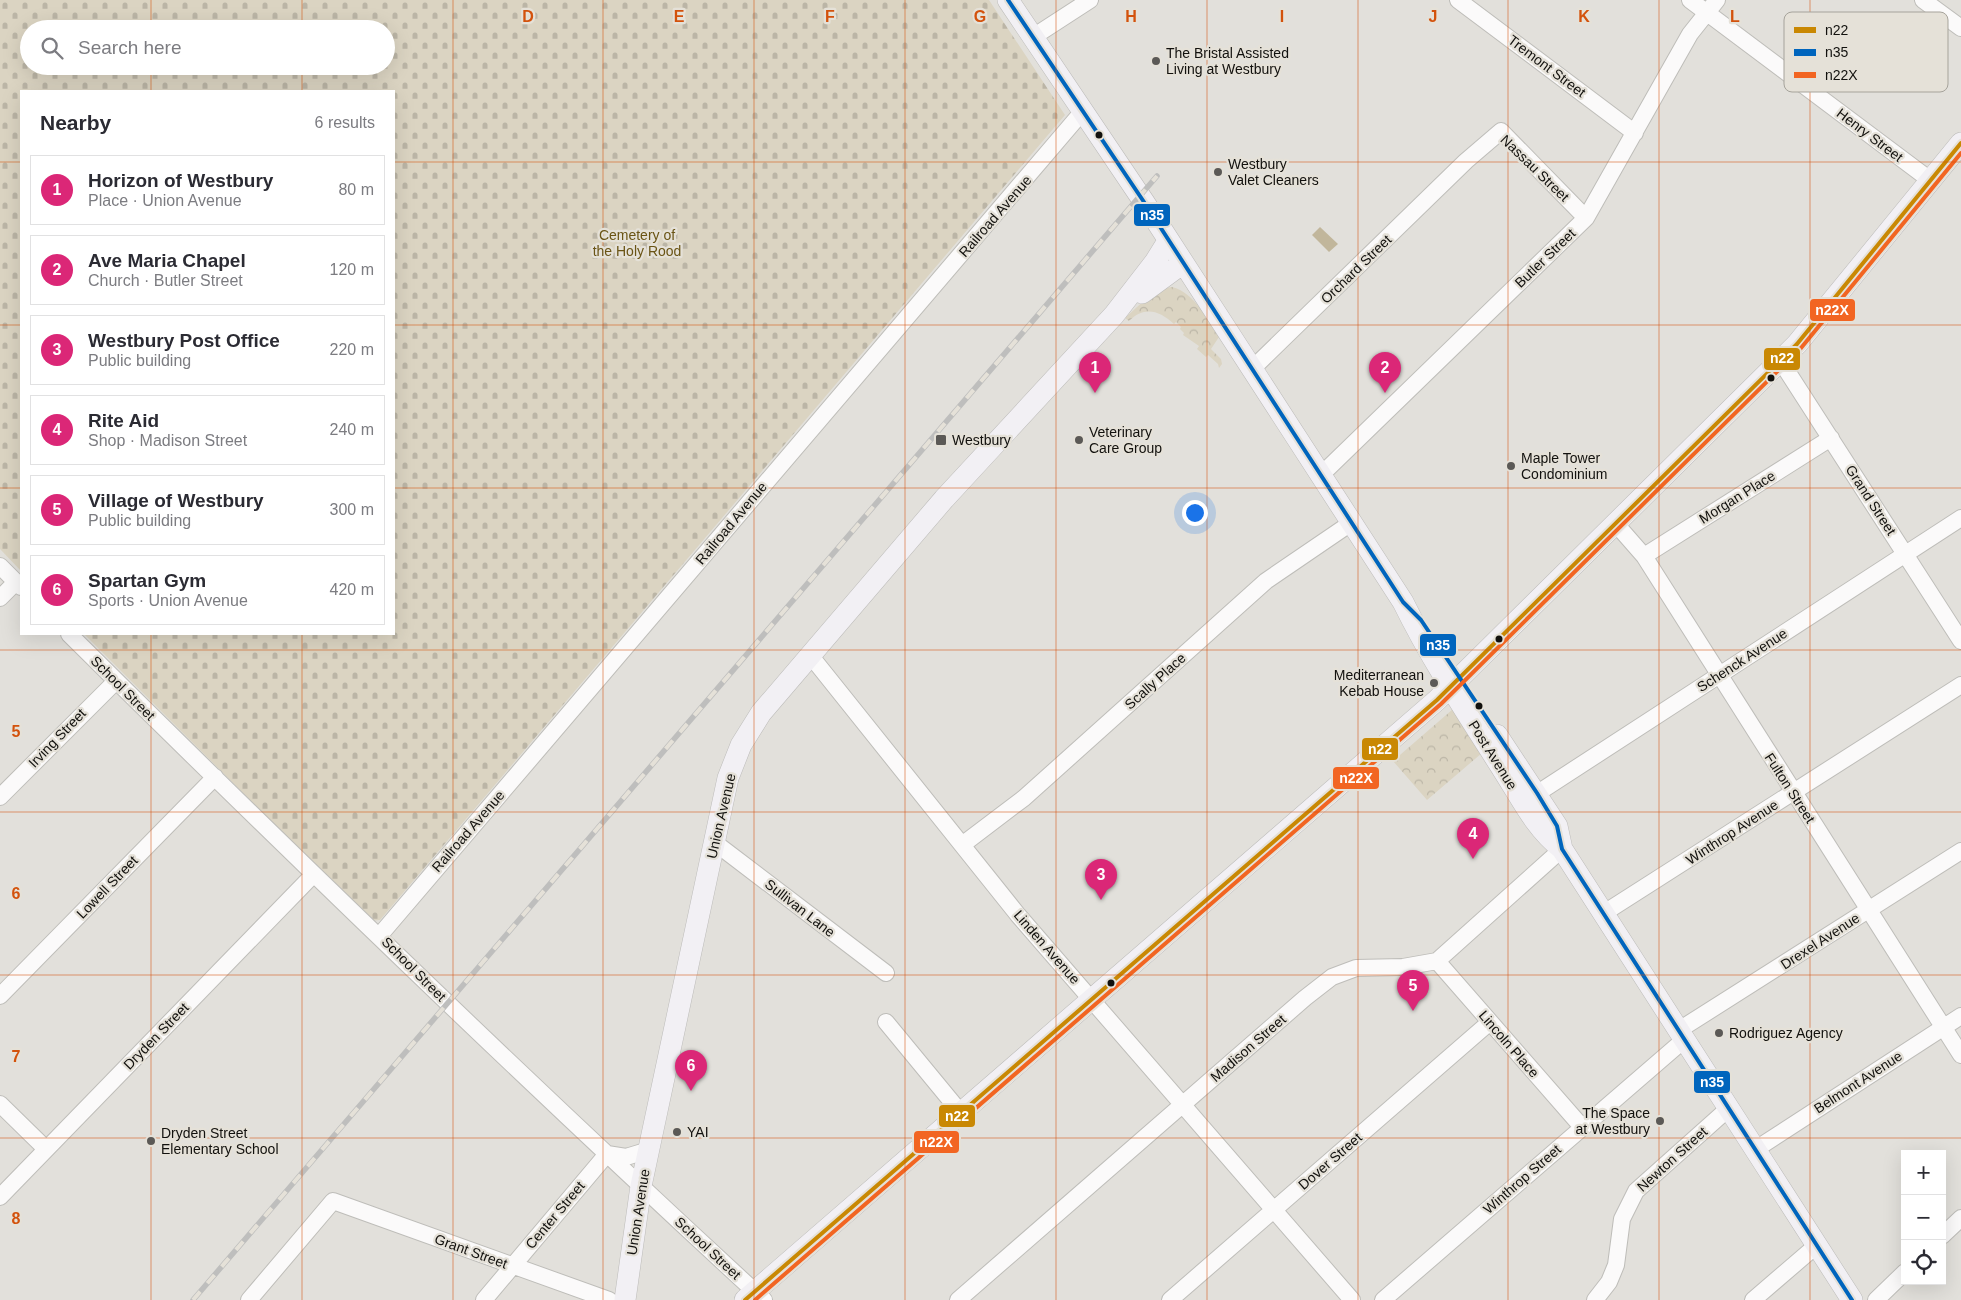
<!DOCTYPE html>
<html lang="en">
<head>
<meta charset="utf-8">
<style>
  body { margin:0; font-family:Helvetica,sans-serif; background:#f2f2f3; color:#2b2b33 }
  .controls { position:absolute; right:15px; bottom:15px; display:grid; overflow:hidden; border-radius:0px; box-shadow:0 5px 20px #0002 }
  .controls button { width:45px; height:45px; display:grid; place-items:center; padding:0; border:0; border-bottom:1px solid #e1e1e2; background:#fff; color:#2b2b33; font:25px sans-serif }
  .you { position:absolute; left:1194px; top:512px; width:18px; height:18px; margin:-12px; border:4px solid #fff; border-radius:50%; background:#1a73e8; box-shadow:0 0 0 8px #1a73e833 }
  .badge { display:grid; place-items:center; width:32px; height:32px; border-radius:50%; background:#db2777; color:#fff; font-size:16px; font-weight:700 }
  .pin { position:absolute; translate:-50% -41px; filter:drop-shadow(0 1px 2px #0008) }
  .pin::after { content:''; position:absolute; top:26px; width:18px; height:15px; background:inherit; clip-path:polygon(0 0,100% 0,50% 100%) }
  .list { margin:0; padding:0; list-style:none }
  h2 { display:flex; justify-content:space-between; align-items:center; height:65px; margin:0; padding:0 20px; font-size:21px }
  h2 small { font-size:16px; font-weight:400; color:#7c7c81 }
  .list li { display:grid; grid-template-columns:32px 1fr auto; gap:15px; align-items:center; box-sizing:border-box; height:70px; margin:0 10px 10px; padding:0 10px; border:1px solid #e1e1e2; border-radius:0px }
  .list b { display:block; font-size:19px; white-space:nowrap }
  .list p { margin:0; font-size:16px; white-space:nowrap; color:#7c7c81 }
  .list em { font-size:16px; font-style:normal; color:#7c7c81 }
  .icon { flex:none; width:28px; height:28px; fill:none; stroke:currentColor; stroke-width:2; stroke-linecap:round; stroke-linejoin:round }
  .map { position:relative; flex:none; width:1961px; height:1300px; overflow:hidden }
  .search { position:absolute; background:#fff; box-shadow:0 5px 20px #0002; left:20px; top:20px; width:375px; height:55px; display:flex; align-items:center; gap:12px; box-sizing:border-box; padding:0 18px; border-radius:28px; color:#7c7c81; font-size:19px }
  .panel { position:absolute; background:#fff; box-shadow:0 5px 20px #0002; left:20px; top:90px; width:375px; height:545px; border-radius:0px }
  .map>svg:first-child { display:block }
  .cemetery { fill:url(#cemetery-stones); fill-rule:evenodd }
  .park { fill:url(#park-crowns) }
  .water { fill:#c1b69b }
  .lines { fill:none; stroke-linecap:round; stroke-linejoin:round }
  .minor-casing { stroke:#bebdb9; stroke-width:18 }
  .major-casing { stroke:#bcbbb9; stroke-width:22 }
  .minor { stroke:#fbfafa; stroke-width:16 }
  .major { stroke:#f2f0f4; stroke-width:21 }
  .rail-casing { stroke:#bebebd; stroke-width:5.5 }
  .rail { stroke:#e5e1d8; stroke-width:4; stroke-dasharray:11; stroke-linecap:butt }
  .bus-1-casing { stroke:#e5e1d8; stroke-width:8 }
  .bus-2-casing { stroke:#e5e1d8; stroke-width:8 }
  .bus-3-casing { stroke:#e5e1d8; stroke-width:8 }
  .bus-1 { stroke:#c98803; stroke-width:4 }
  .bus-2 { stroke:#0065bd; stroke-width:4 }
  .bus-3 { stroke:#f26522; stroke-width:4 }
  .grid { fill:none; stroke:#d3520c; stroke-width:1; stroke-opacity:0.55 }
  .poi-dot { fill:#5b5956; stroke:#e5e1d8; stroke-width:2 }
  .bus-dot { fill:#12110e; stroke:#e5e1d8; stroke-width:2 }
  .labels { text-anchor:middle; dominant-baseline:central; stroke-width:4.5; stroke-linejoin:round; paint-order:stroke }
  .poi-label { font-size:14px; fill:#12110e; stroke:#e5e1d8; text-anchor:start }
  .street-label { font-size:14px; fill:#12110e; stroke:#e5e1d8 }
  .park-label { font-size:14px; fill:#6a5415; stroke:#e5e1d8 }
  .key { fill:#e5e1d8; stroke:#a6a39b; stroke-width:1 }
  .key-label { font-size:14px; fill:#12110e }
  .grid-label { font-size:16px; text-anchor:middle; font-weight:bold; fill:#d3520c; stroke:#e5e1d8; stroke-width:4.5; stroke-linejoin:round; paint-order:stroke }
  .line-badge { stroke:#e5e1d8; stroke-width:2 }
  .badge-label { font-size:14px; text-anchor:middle; font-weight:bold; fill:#fff }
</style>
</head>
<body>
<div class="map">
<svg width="1961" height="1300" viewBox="0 0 1961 1300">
  <defs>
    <pattern id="cemetery-stones" width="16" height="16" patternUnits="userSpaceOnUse" patternTransform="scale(1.25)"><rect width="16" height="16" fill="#dbd4c2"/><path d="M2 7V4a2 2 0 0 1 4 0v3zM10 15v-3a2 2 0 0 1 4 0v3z" fill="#bbb5a6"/></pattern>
    <pattern id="park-crowns" width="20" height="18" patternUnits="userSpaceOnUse" patternTransform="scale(1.25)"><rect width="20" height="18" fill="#dbd4c2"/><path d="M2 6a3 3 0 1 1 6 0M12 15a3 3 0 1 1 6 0" fill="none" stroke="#bbb5a6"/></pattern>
  </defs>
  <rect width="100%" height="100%" fill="#e2e0db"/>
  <path class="cemetery" d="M0,0H989L1065,115L380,920L371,921L84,634H394V91H21V571L0,549ZM29,29H386V66H29Z"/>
  <path class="park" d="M1172,287C1195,293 1206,318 1219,337L1211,349L1221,359L1222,364L1219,368L1218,364L1208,355L1206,357L1197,349L1199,346L1183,335L1184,333L1180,329L1181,327L1176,322L1174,324C1159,310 1144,306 1129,321L1125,318C1140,305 1153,289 1172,287Z
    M1453,709L1482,753L1427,800L1393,761Z"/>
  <path class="water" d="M1320,227L1338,244L1329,252L1312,235Z"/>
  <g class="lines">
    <g class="minor-casing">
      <path id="minor" d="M1458,0L1635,133
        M1690,0L1930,180
        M1923,0L1961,28
        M1033,37L1090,0
        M1780,360L1961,641
        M1251,370L1466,161L1501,131L1586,218
        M1321,475L1586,218L1690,34L1717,0
        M1616,524L1644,556L1961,1055
        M1644,556L1831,438
        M0,566L21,587
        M0,598L16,582
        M69,634C297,860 528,1083 764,1300
        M810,655L1018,915L1352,1300
        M0,797L116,681
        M1527,800L1961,518
        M714,842L886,973
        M962,845L1024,798L1266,581L1351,523
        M1604,913L1961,685
        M380,935L1083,111
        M1437,961L1582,1127
        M0,996L215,777
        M886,1022L961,1113
        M1679,1030L1961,851
        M0,1104L46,1149
        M1756,1149L1961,1016
        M0,1197L313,875
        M1942,1236L1961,1218
        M249,1300L333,1201L609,1300
        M484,1300L607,1154L626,1157L649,1150
        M958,1300L1305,998L1332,977L1356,968L1403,967L1437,961L1562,849
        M1170,1300L1490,1022
        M1383,1300L1685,1039
        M1595,1300L1609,1282L1616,1265L1622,1219L1636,1191L1729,1108
        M1753,1300L1817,1245
        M1876,1300L1905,1272"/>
    </g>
    <g class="major-casing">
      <path id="major" d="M1008,0L1144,202L1403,602C1432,661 1468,715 1503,770C1521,798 1535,828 1562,849L1852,1300
        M1142,293L1183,263
        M1497,735L1557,826L1562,849
        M625,1300L641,1186L728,778L741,745L761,713L944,499L1114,315L1155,262L1168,241
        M745,1300L1437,700L1797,344L1961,143"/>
    </g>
    <use href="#minor" class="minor"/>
    <use href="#major" class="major"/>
    <g class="rail-casing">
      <path id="rail" d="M193,1300L1157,176"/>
    </g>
    <use href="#rail" class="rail"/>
    <g class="bus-1-casing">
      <path id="bus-1" d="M745,1300L1437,700L1797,344L1961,143"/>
    </g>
    <g class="bus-2-casing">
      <path id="bus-2" d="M1008,0L1144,202L1403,602L1421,620L1537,793L1557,826L1562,849L1852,1300"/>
    </g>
    <g class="bus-3-casing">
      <path id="bus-3" d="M755,1300L1441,704L1801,348L1961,153"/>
    </g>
    <use href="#bus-1" class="bus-1"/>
    <use href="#bus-2" class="bus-2"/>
    <use href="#bus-3" class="bus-3"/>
  </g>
  <path class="grid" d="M151,0V29M302,0V29M453,0V1300M603,0V1300M754,0V1300M905,0V1300M1056,0V1300M1207,0V1300M1358,0V1300M1508,0V1300M1659,0V1300M1810,0V1300M151,66V91M302,66V91M0,162H21M394,162H1961M0,325H21M394,325H1961M0,488H21M394,488H1961M151,634V1300M302,634V1300M0,650H1961M0,812H1961M0,975H1961M0,1138H1961"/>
  <g class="poi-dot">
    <circle cx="1156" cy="61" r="5"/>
    <circle cx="1218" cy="172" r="5"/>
    <rect x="935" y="434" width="12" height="12" rx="2.5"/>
    <circle cx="1079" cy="440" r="5"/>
    <circle cx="1511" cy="466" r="5"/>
    <circle cx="1434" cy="683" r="5"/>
    <circle cx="1719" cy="1033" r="5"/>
    <circle cx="1660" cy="1121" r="5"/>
    <circle cx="677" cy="1132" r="5"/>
    <circle cx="151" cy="1141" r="5"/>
  </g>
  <g class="bus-dot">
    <circle cx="1099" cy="135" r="4.5"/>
    <circle cx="1771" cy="378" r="4.5"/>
    <circle cx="1499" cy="639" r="4.5"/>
    <circle cx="1479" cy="706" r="4.5"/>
    <circle cx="1111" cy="983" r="4.5"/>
  </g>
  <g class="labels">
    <g class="poi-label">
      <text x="1166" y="53">The Bristal Assisted<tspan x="1166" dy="16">Living at Westbury</tspan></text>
      <text x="1228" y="164">Westbury<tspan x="1228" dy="16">Valet Cleaners</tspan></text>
      <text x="1089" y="432">Veterinary<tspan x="1089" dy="16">Care Group</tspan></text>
      <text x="952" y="440">Westbury</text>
      <text x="1521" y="458">Maple Tower<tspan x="1521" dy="16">Condominium</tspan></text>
      <text x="1424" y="675" text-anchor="end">Mediterranean<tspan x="1424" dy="16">Kebab House</tspan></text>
      <text x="1729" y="1033">Rodriguez Agency</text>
      <text x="1650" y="1113" text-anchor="end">The Space<tspan x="1650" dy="16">at Westbury</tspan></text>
      <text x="687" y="1132">YAI</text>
      <text x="161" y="1133">Dryden Street<tspan x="161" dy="16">Elementary School</tspan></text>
    </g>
    <g class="street-label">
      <text transform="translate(1547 66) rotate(37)">Tremont Street</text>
      <text transform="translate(1870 135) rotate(37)">Henry Street</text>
      <text transform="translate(1535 168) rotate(44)">Nassau Street</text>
      <text transform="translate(995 216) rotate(-49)">Railroad Avenue</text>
      <text transform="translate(1545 258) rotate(-44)">Butler Street</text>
      <text transform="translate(1356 269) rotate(-44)">Orchard Street</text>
      <text transform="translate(1737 497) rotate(-32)">Morgan Place</text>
      <text transform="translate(1871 500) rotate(57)">Grand Street</text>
      <text transform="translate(731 523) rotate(-50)">Railroad Avenue</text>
      <text transform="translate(1742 660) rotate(-33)">Schenck Avenue</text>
      <text transform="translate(1155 681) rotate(-42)">Scally Place</text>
      <text transform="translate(123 688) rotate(45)">School Street</text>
      <text transform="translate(57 738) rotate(-46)">Irving Street</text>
      <text transform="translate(1493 755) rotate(58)">Post Avenue</text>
      <text transform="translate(1790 788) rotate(57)">Fulton Street</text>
      <text transform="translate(721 816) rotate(-77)">Union Avenue</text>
      <text transform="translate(468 831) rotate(-49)">Railroad Avenue</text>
      <text transform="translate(1732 832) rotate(-33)">Winthrop Avenue</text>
      <text transform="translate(107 887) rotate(-46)">Lowell Street</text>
      <text transform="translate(800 908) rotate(38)">Sullivan Lane</text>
      <text transform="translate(1820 941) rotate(-33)">Drexel Avenue</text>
      <text transform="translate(1047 947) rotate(49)">Linden Avenue</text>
      <text transform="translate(414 969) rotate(45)">School Street</text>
      <text transform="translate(156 1036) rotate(-46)">Dryden Street</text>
      <text transform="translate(1509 1044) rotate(49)">Lincoln Place</text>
      <text transform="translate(1248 1048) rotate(-41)">Madison Street</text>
      <text transform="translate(1858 1082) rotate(-33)">Belmont Avenue</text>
      <text transform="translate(1672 1159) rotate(-42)">Newton Street</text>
      <text transform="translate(1330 1161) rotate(-41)">Dover Street</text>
      <text transform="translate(1522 1179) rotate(-41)">Winthrop Street</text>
      <text transform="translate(638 1212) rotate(-81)">Union Avenue</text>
      <text transform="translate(555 1215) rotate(-50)">Center Street</text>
      <text transform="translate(708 1248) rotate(43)">School Street</text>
      <text transform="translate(471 1251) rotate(20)">Grant Street</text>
    </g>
    <g class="park-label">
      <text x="637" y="235">Cemetery of<tspan x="637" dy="16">the Holy Rood</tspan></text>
    </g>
  </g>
  <rect x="1784" y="12" width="164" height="80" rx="8" class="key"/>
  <rect x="1794" y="27" width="22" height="6" fill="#c98803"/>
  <rect x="1794" y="49" width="22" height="7" fill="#0065bd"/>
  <rect x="1794" y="72" width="22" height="6" fill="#f26522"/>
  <g class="key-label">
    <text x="1825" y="35">n22</text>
    <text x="1825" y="57">n35</text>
    <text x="1825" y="80">n22X</text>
  </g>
  <g class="grid-label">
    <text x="528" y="22">D</text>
    <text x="679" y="22">E</text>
    <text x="830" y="22">F</text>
    <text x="980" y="22">G</text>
    <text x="1131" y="22">H</text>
    <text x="1282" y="22">I</text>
    <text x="1433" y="22">J</text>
    <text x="1584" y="22">K</text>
    <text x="1735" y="22">L</text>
    <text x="16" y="737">5</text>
    <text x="16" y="899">6</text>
    <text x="16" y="1062">7</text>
    <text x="16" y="1224">8</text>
  </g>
  <g class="line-badge">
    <rect x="1133" y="203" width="38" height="24" rx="5" fill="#0065bd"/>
    <rect x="1809" y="298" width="47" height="24" rx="5" fill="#f26522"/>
    <rect x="1763" y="347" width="38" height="24" rx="5" fill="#c98803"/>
    <rect x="1419" y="633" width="38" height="24" rx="5" fill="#0065bd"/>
    <rect x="1361" y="737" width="38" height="24" rx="5" fill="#c98803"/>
    <rect x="1332" y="766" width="48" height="24" rx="5" fill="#f26522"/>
    <rect x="1693" y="1070" width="38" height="24" rx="5" fill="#0065bd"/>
    <rect x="938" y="1104" width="38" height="24" rx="5" fill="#c98803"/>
    <rect x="913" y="1130" width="47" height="24" rx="5" fill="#f26522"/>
  </g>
  <g class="badge-label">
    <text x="1152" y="220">n35</text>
    <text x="1832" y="315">n22X</text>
    <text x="1782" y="363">n22</text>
    <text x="1438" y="650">n35</text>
    <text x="1380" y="754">n22</text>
    <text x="1356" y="783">n22X</text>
    <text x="1712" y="1087">n35</text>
    <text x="957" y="1121">n22</text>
    <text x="936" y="1147">n22X</text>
  </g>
</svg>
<div class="controls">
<button>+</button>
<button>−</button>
<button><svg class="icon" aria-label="locate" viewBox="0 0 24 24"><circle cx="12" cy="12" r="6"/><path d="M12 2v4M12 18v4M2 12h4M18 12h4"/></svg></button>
</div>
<div class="you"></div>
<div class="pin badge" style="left:1095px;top:393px">1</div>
<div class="pin badge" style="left:1385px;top:393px">2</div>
<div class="pin badge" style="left:1101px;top:900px">3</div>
<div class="pin badge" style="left:1473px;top:859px">4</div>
<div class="pin badge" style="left:1413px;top:1011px">5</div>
<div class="pin badge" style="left:691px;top:1091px">6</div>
<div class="search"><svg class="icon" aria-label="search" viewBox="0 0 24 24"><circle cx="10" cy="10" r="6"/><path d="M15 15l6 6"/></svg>Search here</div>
<section class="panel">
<h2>Nearby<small>6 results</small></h2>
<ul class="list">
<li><span class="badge">1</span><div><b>Horizon of Westbury</b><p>Place · Union Avenue</p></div><em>80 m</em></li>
<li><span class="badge">2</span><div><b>Ave Maria Chapel</b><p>Church · Butler Street</p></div><em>120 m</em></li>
<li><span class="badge">3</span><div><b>Westbury Post Office</b><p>Public building</p></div><em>220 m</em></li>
<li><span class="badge">4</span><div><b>Rite Aid</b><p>Shop · Madison Street</p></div><em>240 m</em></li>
<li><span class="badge">5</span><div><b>Village of Westbury</b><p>Public building</p></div><em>300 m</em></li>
<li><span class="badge">6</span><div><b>Spartan Gym</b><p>Sports · Union Avenue</p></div><em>420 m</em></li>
</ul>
</section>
</div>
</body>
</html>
